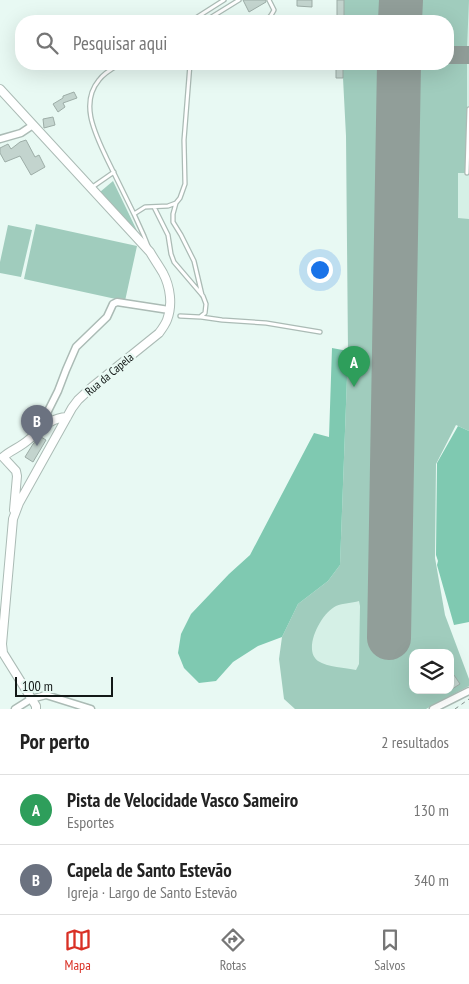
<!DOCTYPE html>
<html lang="pt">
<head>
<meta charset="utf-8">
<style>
  body { margin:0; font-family:"PT Sans Narrow",sans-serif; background:#f6f6f6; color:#222 }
  .controls { position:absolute; right:15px; bottom:15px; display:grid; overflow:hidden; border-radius:10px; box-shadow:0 5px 20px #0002 }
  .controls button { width:45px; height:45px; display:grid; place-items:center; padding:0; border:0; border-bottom:1px solid #e0e0e0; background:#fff; color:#222; font:25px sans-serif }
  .scale { position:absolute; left:15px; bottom:12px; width:98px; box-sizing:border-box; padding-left:5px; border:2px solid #131917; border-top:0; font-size:14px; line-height:18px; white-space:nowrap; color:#131917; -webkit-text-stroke:4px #e8f9f3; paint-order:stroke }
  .you { position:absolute; left:319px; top:269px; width:18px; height:18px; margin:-12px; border:4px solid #fff; border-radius:50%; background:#1a73e8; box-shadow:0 0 0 8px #1a73e833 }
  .badge { display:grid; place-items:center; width:32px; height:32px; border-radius:50%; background:#d93025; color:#fff; font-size:16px; font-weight:700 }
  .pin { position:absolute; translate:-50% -41px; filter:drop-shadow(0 1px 2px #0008) }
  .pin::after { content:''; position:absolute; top:26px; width:18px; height:15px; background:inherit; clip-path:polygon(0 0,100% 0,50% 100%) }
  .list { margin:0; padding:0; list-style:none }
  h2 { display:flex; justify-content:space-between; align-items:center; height:65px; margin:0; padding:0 20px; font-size:21px }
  h2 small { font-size:16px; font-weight:400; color:#767676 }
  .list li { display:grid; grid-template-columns:32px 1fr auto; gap:15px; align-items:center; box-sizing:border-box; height:70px; padding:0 20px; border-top:1px solid #e0e0e0 }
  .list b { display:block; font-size:19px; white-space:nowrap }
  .list p { margin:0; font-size:16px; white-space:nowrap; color:#767676 }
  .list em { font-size:16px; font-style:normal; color:#767676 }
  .icon { flex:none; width:28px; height:28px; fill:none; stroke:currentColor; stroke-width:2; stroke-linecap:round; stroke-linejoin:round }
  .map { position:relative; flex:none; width:469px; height:709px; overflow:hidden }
  .search { position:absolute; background:#fff; box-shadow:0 5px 20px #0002; left:15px; right:15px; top:15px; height:55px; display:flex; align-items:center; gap:12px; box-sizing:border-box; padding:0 18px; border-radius:20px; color:#767676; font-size:19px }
  .sheet { height:205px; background:#fff }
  nav { display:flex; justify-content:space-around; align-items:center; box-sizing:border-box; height:70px; border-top:1px solid #e0e0e0; background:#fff; font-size:14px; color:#767676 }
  nav a { display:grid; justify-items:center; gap:2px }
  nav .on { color:#d93025 }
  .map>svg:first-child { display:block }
  .built { fill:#d5f0e6 }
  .green { fill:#a0ccbd; fill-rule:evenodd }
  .forest { fill:#7fc9b1 }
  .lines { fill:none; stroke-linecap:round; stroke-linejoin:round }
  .taxiway { stroke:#919e99; stroke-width:18 }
  .runway { stroke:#919e99; stroke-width:44 }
  .building { fill:#c3d4ce; stroke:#9dada7 }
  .service-casing { stroke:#abbbb5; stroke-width:5.5 }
  .minor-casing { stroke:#abbbb5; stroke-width:9 }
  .tertiary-casing { stroke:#abbbb5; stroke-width:10 }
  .path { stroke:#838f8b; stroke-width:1; stroke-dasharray:4 4; stroke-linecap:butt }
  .service { stroke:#fff; stroke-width:3 }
  .minor { stroke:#fff; stroke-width:6 }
  .tertiary { stroke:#fff; stroke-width:8 }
  .labels { text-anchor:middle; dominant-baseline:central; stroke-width:5; stroke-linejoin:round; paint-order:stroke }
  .street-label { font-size:12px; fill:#131917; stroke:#e8f9f3 }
</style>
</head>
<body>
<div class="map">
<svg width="469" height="709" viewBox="0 0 469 709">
  <rect width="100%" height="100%" fill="#e8f9f3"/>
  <path class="built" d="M369,0H469V408H439L413,653L371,698L303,652L312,621L351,595L368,64H448V21H369Z"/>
  <path class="green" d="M344,0H390V21H344Z
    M412,0H469L467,48L465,50H448V21H411Z
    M448,59H463L467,62V109H469V173H458V218L469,219V431L456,425L436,464L435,558L445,615L469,679V686L426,709H295L284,699L279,659L282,637L298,604L328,581L340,565L348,351L346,136L343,78V64H389L377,638L400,639L411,64H448ZM359,601L360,606L359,664L356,670C346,668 327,667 318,661C302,650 321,613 336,606C343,603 352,603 359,601ZM413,653H450V690H413Z
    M113,181L141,239L100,192Z
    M36,224L137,246L125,301L24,279Z
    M8,225L32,230L21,277L0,273V262Z"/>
  <path class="forest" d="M332,348L348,351L340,565L328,581L298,604L282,637L258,646L233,662L216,681L199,683L184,668L178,653L181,634L191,614L229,574L250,555L314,433L329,437Z
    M458,426L469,431V622L454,625L437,565L438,561L436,555L437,463Z"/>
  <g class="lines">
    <path class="taxiway" d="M448,55H469"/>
    <path class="runway" d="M400,21L401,0
      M389,638L399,64"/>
  </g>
  <path class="building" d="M243,0H266V2L249,12Z
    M297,0H312V7L297,6Z
    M337,0H344V21H337Z
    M336,64H343V78H336Z
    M74,92L77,98L63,103L65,107L58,112L53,104L63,98V96Z
    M53,117L55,125L44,128L43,119Z
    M26,140L35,157L39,155L45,167L31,175L20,156L5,162L0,153V148L8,144L11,149L20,142Z
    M41,437L46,440L33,462L25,457L33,444Z
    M454,675L460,684L452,689L450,686V678Z"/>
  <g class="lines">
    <g class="service-casing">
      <path id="service" d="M191,21L224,0
        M205,21L239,0
        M230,21L237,20L244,21
        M264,21C270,19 272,14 274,10L269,0
        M120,64C113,68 104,73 99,80C79,104 96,135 107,159C116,177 125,196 134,214
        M467,173L469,109
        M91,188L114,172
        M176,203L173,214V222L181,235L194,261L202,295
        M154,207L168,235L171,254L174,262L203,296L206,304L205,313L200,317L180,316
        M148,246L144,236L134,214L145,207L168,206L176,203L180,198L185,184L184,140L190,64
        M201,317L222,320L266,323L320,332"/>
    </g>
    <g class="minor-casing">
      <path id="minor" d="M0,139L21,133L33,125
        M49,423L47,413L58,391L66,370L76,347L107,317L113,304L117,302L169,310
        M15,709L31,699L46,695L91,709
        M433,709L469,691"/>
    </g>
    <g class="tertiary-casing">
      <path id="tertiary" d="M0,89L150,252C154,259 159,266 163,273C170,286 173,305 167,320C165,325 162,329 159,333L92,387L78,400L72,408L19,503L13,519L2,644L3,653L36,706V709
        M14,510L17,476L16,471L3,457C10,451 16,449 23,444C39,433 47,418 67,417"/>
    </g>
    <path class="path" d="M455,709L469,699"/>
    <use href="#service" class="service"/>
    <use href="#minor" class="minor"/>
    <use href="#tertiary" class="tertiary"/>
  </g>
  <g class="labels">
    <g class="street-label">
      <text transform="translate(109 374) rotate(-40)">Rua da Capela</text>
    </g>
  </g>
</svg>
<div class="controls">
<button><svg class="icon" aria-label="layers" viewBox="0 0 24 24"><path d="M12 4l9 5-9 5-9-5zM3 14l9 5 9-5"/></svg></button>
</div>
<div class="scale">100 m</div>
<div class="you"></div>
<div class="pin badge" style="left:354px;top:387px;background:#2e9e5b">A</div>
<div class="pin badge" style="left:37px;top:446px;background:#6b7280">B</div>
<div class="search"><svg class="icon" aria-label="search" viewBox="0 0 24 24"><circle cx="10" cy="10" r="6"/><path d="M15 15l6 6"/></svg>Pesquisar aqui</div>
</div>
<section class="sheet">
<h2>Por perto<small>2 resultados</small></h2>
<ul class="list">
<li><span class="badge" style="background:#2e9e5b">A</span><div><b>Pista de Velocidade Vasco Sameiro</b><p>Esportes</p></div><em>130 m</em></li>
<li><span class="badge" style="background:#6b7280">B</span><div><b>Capela de Santo Estevão</b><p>Igreja · Largo de Santo Estevão</p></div><em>340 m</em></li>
</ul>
</section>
<nav>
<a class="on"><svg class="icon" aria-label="map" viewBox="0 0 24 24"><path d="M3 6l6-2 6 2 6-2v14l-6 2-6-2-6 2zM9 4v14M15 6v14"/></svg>Mapa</a>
<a><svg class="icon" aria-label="directions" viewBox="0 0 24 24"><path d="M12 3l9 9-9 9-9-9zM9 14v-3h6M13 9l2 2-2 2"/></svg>Rotas</a>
<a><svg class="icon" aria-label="saved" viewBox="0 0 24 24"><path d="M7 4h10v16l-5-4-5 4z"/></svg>Salvos</a>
</nav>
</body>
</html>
